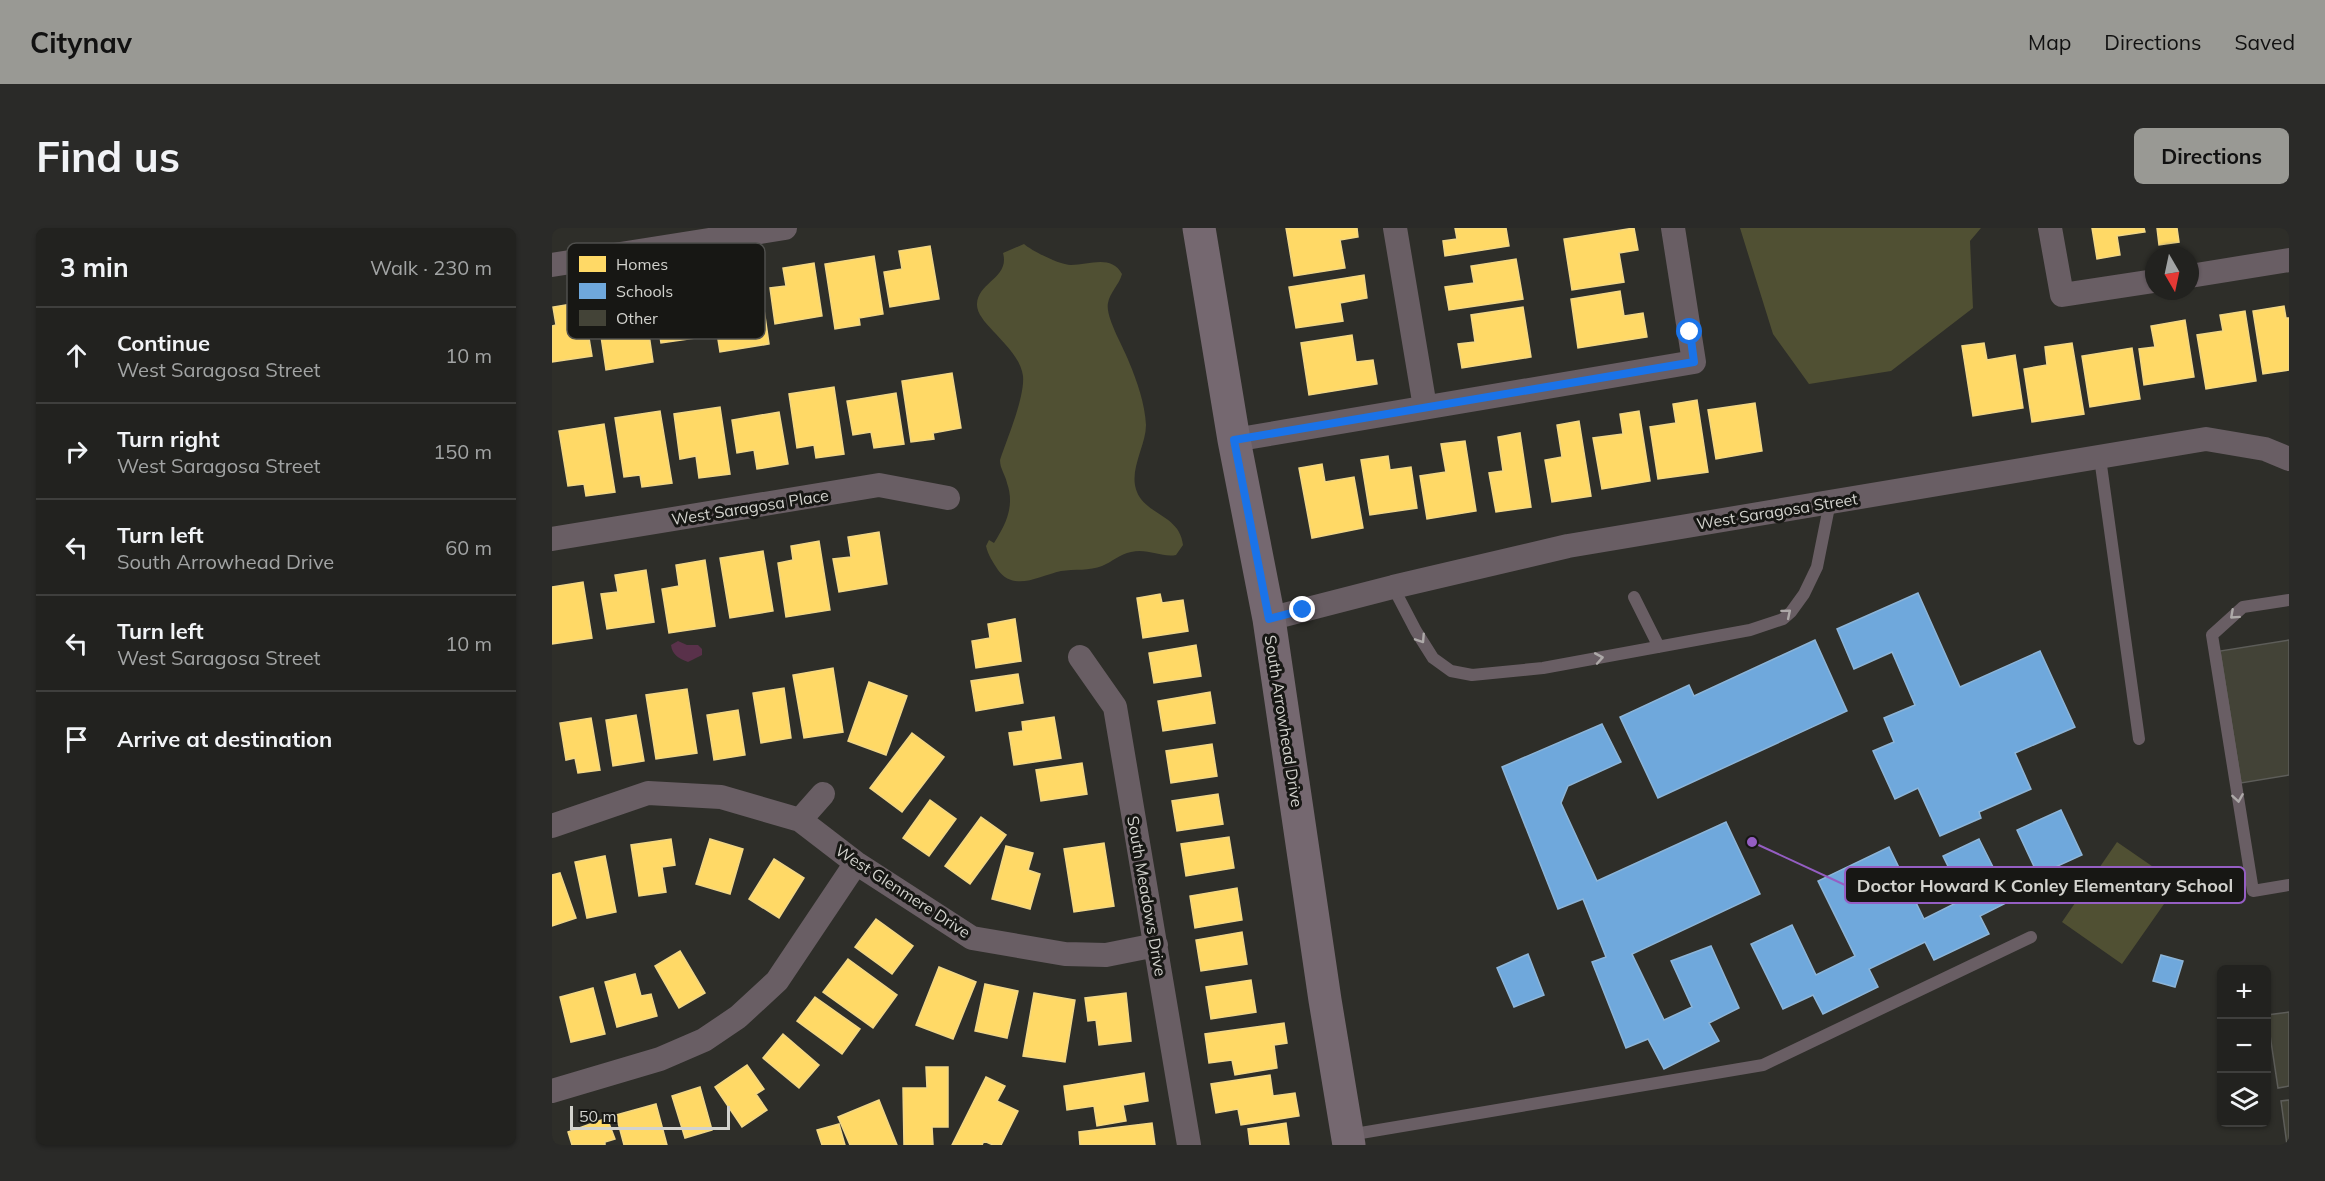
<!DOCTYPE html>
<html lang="en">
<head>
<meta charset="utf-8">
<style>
  body { margin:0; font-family:Mulish,sans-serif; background:#2a2a28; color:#f1f3f6 }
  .controls { position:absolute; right:18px; bottom:18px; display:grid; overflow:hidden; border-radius:9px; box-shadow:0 2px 4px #0004 }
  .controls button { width:54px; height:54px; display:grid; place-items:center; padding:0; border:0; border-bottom:2px solid #3f3f3d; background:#22221f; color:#f1f3f6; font:30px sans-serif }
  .compass { position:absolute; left:1593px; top:18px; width:54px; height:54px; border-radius:50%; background:#22221f; box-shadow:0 2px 4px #0004; rotate:171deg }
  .scale { position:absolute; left:18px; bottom:15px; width:160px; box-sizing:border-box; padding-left:6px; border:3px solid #d2d2cd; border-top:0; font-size:16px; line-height:21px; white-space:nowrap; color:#d2d2cd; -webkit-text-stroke:4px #171714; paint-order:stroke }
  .stop { position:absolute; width:18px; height:18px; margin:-14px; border:4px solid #1a73e8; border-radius:50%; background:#fff }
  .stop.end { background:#1a73e8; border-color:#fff; box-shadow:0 2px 6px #0008 }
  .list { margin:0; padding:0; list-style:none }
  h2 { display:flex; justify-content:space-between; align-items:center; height:78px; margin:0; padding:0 24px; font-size:26px }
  h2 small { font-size:20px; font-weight:400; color:#a2a4a4 }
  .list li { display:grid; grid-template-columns:39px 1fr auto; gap:18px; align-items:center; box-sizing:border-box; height:96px; padding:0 24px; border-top:2px solid #3f3f3d }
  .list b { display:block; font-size:22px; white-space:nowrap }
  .list p { margin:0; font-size:20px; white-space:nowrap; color:#a2a4a4 }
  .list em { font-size:20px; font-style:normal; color:#a2a4a4 }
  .icon { flex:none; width:33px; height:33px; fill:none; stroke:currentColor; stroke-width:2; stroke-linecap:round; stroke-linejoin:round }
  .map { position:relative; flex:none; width:1737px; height:917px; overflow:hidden; border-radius:9px }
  header { display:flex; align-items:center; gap:36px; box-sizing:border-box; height:84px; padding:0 30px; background:#999994; color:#111 }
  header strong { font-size:28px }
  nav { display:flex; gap:33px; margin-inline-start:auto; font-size:21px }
  .intro { display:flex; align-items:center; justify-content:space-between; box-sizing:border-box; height:144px; padding:0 36px }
  h1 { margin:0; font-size:42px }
  .button { padding:15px 27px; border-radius:9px; background:#999994; color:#111; font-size:21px; font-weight:700 }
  main { display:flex; gap:36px; padding:0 36px }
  aside { flex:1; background:#22221f; border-radius:9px; box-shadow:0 2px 4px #0004 }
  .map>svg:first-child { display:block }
  .green { fill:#505033 }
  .water { fill:#59314a }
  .homes { fill:#ffd966; stroke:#f2d785; stroke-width:1.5 }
  .schools { fill:#6fa8dc; stroke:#8db5d8; stroke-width:1.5 }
  .building { fill:#434337; stroke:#5d5d59; stroke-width:1.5 }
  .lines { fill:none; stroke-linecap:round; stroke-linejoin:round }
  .lane { stroke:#695e64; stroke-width:12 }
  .street { stroke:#695e64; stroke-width:24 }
  .secondary { stroke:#756870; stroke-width:33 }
  .oneway { stroke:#ada9a8 }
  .route { stroke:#1a73e8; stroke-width:8 }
  .labels { text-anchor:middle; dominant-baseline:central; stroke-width:6; stroke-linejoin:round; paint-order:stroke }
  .street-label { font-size:16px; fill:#d2d2cd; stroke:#171714 }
  .key { fill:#171714; stroke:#4f4f4c; stroke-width:1.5 }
  .key-label { font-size:16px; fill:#d2d2cd }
  .leader { fill:none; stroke:#955ec3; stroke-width:2 }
  .callout-dot { fill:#955ec3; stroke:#171714; stroke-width:2 }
  .callout { fill:#171714; stroke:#955ec3; stroke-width:2 }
  .callout-label { font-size:18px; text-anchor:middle; font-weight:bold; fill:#d2d2cd }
</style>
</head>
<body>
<header>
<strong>Citynav</strong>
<nav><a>Map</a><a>Directions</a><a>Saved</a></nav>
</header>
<div class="intro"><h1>Find us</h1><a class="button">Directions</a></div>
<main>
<aside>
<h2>3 min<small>Walk · 230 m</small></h2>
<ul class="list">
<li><svg class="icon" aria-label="ahead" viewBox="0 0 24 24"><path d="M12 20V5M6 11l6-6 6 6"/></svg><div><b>Continue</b><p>West Saragosa Street</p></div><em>10 m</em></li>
<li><svg class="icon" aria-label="right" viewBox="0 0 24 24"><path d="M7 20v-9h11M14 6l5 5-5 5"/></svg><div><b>Turn right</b><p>West Saragosa Street</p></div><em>150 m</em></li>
<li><svg class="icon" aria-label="left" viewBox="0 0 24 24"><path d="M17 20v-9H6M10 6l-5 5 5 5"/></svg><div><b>Turn left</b><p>South Arrowhead Drive</p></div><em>60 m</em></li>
<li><svg class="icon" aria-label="left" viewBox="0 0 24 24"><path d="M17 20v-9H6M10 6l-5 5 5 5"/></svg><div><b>Turn left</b><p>West Saragosa Street</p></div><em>10 m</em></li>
<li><svg class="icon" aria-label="arrive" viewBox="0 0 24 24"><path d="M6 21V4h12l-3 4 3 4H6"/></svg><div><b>Arrive at destination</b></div></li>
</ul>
</aside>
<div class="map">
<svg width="1737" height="917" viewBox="0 0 1737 917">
  <rect width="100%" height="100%" fill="#2e2e29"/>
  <path class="green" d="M1188,0H1429L1418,13L1421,80L1339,143L1257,156L1221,106Z
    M472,16C480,23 508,37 519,37C537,37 559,26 570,46C567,57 558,64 556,75C553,89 572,120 577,134C585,153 593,176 594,197C594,218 576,243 585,264C594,287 628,287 631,317L624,327C610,330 596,320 579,324C568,326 560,334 550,338C538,343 522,341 509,343C487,348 462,364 446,342C441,334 436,327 434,318L437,312L442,315C454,296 463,278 455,255C453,246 448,241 448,232C455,211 473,169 471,148C467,118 424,96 425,76C426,54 458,50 451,25Z
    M1565,614L1626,656L1570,736L1510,694Z"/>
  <path class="water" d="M126,413L135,417H146L150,421V427L136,434C128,431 120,427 119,417Z"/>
  <path class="homes" d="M734,0H805L806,9L788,12L793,40L742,48Z
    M903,0H954L957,18L893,28L891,13L905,11Z
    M1082,0L1086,22L1067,25L1072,54L1020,62L1012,11Z
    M1540,0H1592L1593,4L1565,8L1568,27L1545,31Z
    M1605,0H1625L1627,14L1607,17Z
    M378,18L387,71L338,79L332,44L350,41L347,23Z
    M322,28L331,86L307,90L308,97L283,101L273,36Z
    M964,31L971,71L897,82L893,59L922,55L919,38Z
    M262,35L270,88L223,96L218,60L234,58L231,40Z
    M207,47L217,116L168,124L157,55Z
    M812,47L815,70L788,75L791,93L744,100L737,59Z
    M131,59L134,76L152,74L157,108L109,115L101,63Z
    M1068,63L1072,88L1091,85L1095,109L1026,120L1019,71Z
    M91,66L101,134L54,142L46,88L61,86L59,71Z
    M31,74L40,128L0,134V98L4,97L1,79Z
    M1732,78L1734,90H1737V142L1711,146L1701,83Z
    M971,79L979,129L910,140L906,116L923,114L919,87Z
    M1693,83L1704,153L1654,161L1645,107L1671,103L1668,87Z
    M1633,92L1642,149L1592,157L1587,121L1603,119L1599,98Z
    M800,107L804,134L821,132L825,156L757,167L749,115Z
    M1432,115L1435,132L1463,127L1471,180L1421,188L1410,118Z
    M1520,115L1532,186L1480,194L1472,141L1495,137L1493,119Z
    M1580,120L1588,171L1538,179L1530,128Z
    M400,145L409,200L381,205L382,211L359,214L350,153Z
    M282,159L292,226L264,230L262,217L245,220L237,166Z
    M344,165L352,216L322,220L319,204L301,207L295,173Z
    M1145,172L1156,244L1106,251L1098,199L1124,195L1121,176Z
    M1203,175L1210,223L1164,231L1156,182Z
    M168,179L178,246L147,250L144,228L128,231L122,186Z
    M108,183L120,255L90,259L88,247L72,249L63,190Z
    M1087,183L1098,253L1050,261L1041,210L1071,206L1068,186Z
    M227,184L236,236L205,241L202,222L185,225L180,192Z
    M1027,193L1039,268L1000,274L993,232L1010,229L1005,197Z
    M52,196L63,264L34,268L32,256L16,258L7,203Z
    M968,205L979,279L944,284L937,245L951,243L946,209Z
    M913,213L924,283L875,291L868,248L894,244L889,216Z
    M836,228L838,242L859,239L865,280L818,287L809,232Z
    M770,236L773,254L802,249L811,300L760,310L747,240Z
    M327,304L335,356L287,364L281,331L299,329L296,309Z
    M267,313L278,382L234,389L226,335L241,332L239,318Z
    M211,323L221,383L178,390L168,330Z
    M153,332L163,398L117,405L110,361L127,358L124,337Z
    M94,342L102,394L55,401L49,366L66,364L63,347Z
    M31,354L40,410L0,416V359Z
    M608,366L610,375L631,372L636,403L591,410L585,370Z
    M463,391L469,433L424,440L420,413L438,410L436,396Z
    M644,417L649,448L602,455L597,425Z
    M281,440L291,504L252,510L241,447Z
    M466,446L471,475L424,483L419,453Z
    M317,454L355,468L334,527L296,513Z
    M232,460L239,510L209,515L201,465Z
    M135,461L145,525L104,531L94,467Z
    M658,464L663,495L611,503L606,473Z
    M186,482L193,527L162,532L155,487Z
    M84,487L92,533L61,538L54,492Z
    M502,489L509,530L462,537L457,505L471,503L470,494Z
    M39,490L48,542L26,545L23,530L14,532L8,495Z
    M360,505L392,529L350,584L318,560Z
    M660,516L665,548L619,555L614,523Z
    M530,535L535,566L489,573L484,542Z
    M666,566L671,596L625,603L620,573Z
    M378,572L404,591L377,628L351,610Z
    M429,589L454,607L418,656L393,638Z
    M677,609L682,640L634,648L629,616Z
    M119,611L123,637L110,639L114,664L87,668L79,617Z
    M158,611L191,621L178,666L144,656Z
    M552,615L562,678L522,684L512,621Z
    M454,618L481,625L476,642L488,646L478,681L440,671Z
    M53,628L64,684L35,690L23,634Z
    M222,631L252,650L227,690L197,671Z
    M8,645L24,690L0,698V647Z
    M685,660L690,692L643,700L638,668Z
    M324,691L361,718L340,746L303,719Z
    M690,704L695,736L649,743L644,712Z
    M128,723L153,765L127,780L103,738Z
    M296,731L345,767L321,800L271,764Z
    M387,739L424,754L401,811L364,797Z
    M83,746L89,768L99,766L105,788L65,799L53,754Z
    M699,752L704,784L659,791L654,759Z
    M433,756L466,763L455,810L423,803Z
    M41,760L53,806L19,814L8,769Z
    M482,765L523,772L513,834L471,828Z
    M574,765L579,813L547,817L544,792L536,793L533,770Z
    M263,769L308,801L290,826L245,793Z
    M732,795L735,815L722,817L725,840L683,847L680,832L657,835L653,806Z
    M231,806L267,837L247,860L211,830Z
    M195,837L212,861L204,866L215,882L190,899L163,859Z
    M374,839H396V899H380L381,917H352L351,860H375Z
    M592,845L596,873L571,877L574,893L545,898L542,878L515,882L512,858Z
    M718,847L721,868L743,865L747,888L689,897L686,881L664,885L659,856Z
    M434,849L453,858L445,873L466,883L449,917H441L432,913L430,917H400Z
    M148,859L160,902L133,910L120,868Z
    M327,872L345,917H298L286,889Z
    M104,876L115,917H72L64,887Z
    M55,890L63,911L53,914V917H20L16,904Z
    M600,895L603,917H528L527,904Z
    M734,895L737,917H698L696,901Z
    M287,896L293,917H270L265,902Z"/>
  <path class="schools" d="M1366,365L1408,459L1488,423L1523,499L1463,525L1479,561L1427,584L1429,590L1388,608L1366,560L1343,571L1321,523L1342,514L1332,490L1363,477L1340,424L1302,441L1285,401Z
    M1263,412L1295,483L1106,570L1068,489L1137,457L1142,468Z
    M1050,496L1069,534L1016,558L1009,575L1045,653L1174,594L1208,666L1080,726L1112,792L1140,779L1119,733L1159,718L1187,780L1157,795L1167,813L1112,841L1096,811L1074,820L1040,734L1054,729L1031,671L1006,681L950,539Z
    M1509,582L1530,627L1486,647L1465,602Z
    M1427,611L1458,673L1428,688L1437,706L1382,732L1373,714L1317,741L1326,759L1271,786L1261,767L1231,781L1199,716L1240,697L1264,747L1303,728L1266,653L1337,619L1372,691L1412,671L1391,628Z
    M976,726L992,767L962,779L945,740Z
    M1609,727L1631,733L1623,759L1601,753Z"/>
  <path class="building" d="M1737,412V547L1689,555L1668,423Z
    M1737,784V858L1726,860L1715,787Z
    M1737,872V917H1735L1729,873Z"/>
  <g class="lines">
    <path class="lane" d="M1548,230L1587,511
      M841,359L864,403L881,430L899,443L920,447L991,440L1198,402L1231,391L1239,384L1252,366L1265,339L1278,274
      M1082,369L1107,419
      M1737,372L1691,379L1660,407L1701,663L1737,657
      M797,907L1211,837L1479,709"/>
    <path class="street" d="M843,0L873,179
      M1498,0L1510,67L1602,53
      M0,37L233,0
      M1638,48L1737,32
      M682,212L1142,134L1121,0
      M0,311L327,257L396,270
      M717,391L841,359L1016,318L1654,211L1713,221L1737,231
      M528,429L563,479L637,917
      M248,592L271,566
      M0,598L96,565L169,569L248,592L304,635L420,710L513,726L554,727L604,717
      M0,863L108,831L152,812L186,789L225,753L304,635"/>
    <path class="secondary" d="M647,0L682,212L717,391L773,772L797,917"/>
  </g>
  <defs><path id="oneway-chevron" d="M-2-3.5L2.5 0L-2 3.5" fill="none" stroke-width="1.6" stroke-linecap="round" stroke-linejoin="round" transform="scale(1.5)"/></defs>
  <g class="oneway">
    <use href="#oneway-chevron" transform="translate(1235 385) rotate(-40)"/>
    <use href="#oneway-chevron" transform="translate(1682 387) rotate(138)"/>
    <use href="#oneway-chevron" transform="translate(869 411) rotate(57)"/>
    <use href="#oneway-chevron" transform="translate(1047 430) rotate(-10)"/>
    <use href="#oneway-chevron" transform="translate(1686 570) rotate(81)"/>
  </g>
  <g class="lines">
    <path class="route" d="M751,382L717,391L682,212L1142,134L1138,104"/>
  </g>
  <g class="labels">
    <g class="street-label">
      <text transform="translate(198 279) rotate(-9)">West Saragosa Place</text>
      <text transform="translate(1225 283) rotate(-9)">West Saragosa Street</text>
      <text transform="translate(732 493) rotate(81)">South Arrowhead Drive</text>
      <text transform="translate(351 663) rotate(33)">West Glenmere Drive</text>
      <text transform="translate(595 668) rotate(80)">South Meadows Drive</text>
    </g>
  </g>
  <rect x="15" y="15" width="198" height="96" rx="9" class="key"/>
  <rect x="27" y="28" width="27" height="16" fill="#ffd966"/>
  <rect x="27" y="55" width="27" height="16" fill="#6fa8dc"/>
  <rect x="27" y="82" width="27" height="16" fill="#434337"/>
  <g class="key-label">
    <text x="64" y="42">Homes</text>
    <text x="64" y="69">Schools</text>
    <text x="64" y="96">Other</text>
  </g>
  <path class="leader" d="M1200 614L1293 657"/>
  <circle class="callout-dot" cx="1200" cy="614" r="6"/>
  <rect class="callout" x="1293" y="639" width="400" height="36" rx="6"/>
  <g class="callout-label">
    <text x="1493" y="664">Doctor Howard K Conley Elementary School</text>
  </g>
</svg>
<div class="controls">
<button>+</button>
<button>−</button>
<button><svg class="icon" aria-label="layers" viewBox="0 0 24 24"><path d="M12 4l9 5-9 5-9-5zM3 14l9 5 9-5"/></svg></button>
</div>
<svg class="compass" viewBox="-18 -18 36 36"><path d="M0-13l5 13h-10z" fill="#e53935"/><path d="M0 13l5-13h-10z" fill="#a2a4a4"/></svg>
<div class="scale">50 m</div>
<div class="stop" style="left:1138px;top:104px"></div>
<div class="stop end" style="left:751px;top:382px"></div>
</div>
</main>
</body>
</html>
